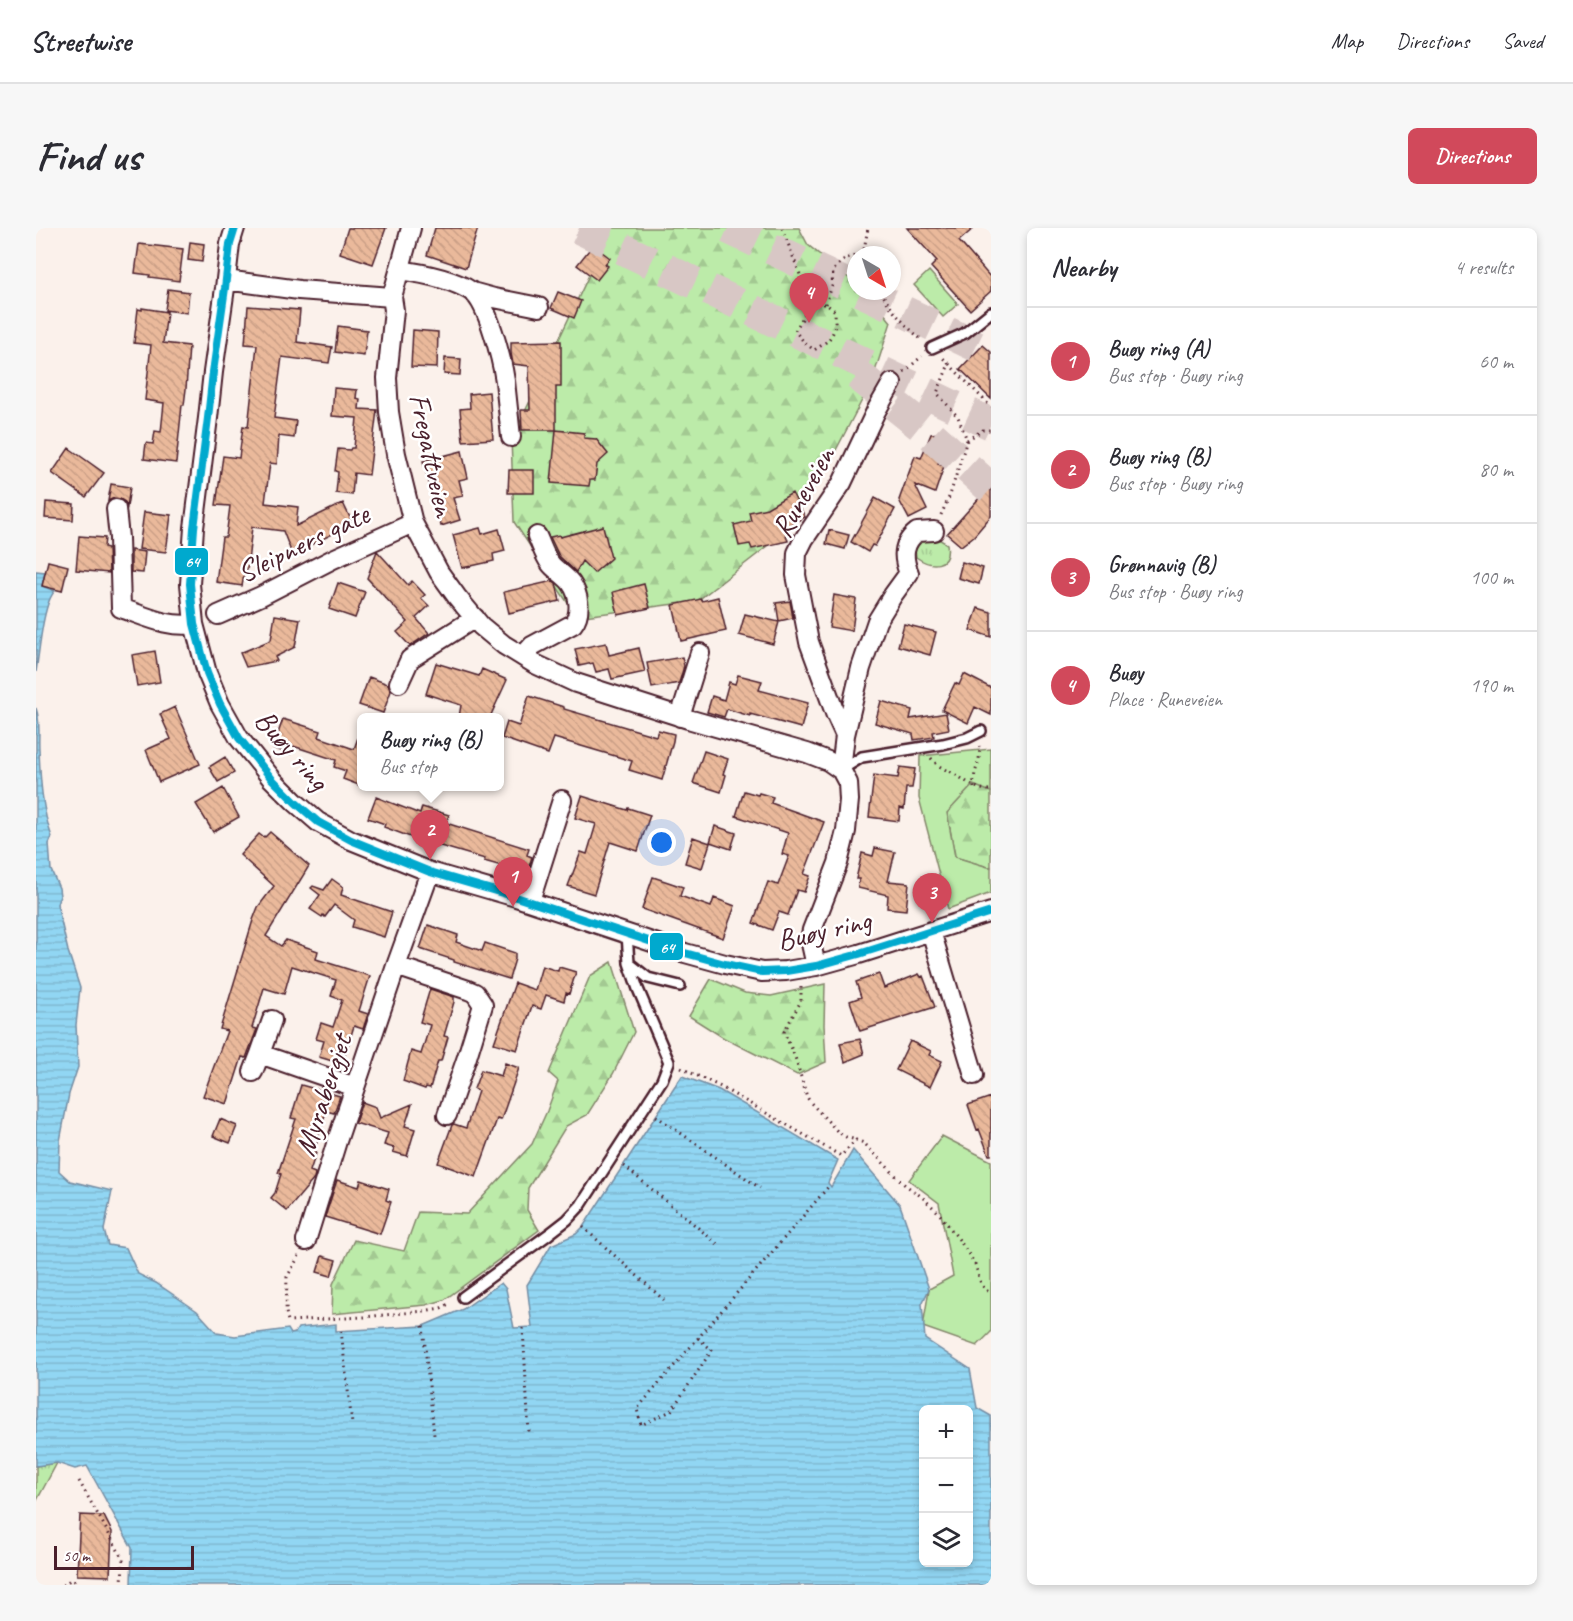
<!DOCTYPE html>
<html lang="en">
<head>
<meta charset="utf-8">
<style>
  body { margin:0; font-family:Caveat,sans-serif; background:#f7f7f7; color:#2b2b33 }
  .controls { position:absolute; right:18px; bottom:18px; display:grid; overflow:hidden; border-radius:9px; box-shadow:0 3px 9px #0003 }
  .controls button { width:54px; height:54px; display:grid; place-items:center; padding:0; border:0; border-bottom:2px solid #e1e1e2; background:#fff; color:#2b2b33; font:30px sans-serif }
  .compass { position:absolute; left:811px; top:18px; width:54px; height:54px; border-radius:50%; background:#fff; box-shadow:0 3px 9px #0003; rotate:141deg }
  .scale { position:absolute; left:18px; bottom:15px; width:140px; box-sizing:border-box; padding-left:6px; border:3px solid #4a1f2b; border-top:0; font-size:16px; line-height:21px; white-space:nowrap; color:#4a1f2b; -webkit-text-stroke:4px #fff; paint-order:stroke }
  .you { position:absolute; left:626px; top:615px; width:21px; height:21px; margin:-15px; border:4px solid #fff; border-radius:50%; background:#1a73e8; box-shadow:0 0 0 9px #1a73e833 }
  .badge { display:grid; place-items:center; width:39px; height:39px; border-radius:50%; background:#d1495b; color:#fff; font-size:20px; font-weight:700 }
  .pin { position:absolute; translate:-50% -50px; filter:drop-shadow(0 2px 3px #0008) }
  .pin::after { content:''; position:absolute; top:32px; width:21px; height:18px; background:inherit; clip-path:polygon(0 0,100% 0,50% 100%) }
  .popup { position:absolute; left:321px; top:485px; width:147px; height:78px; box-sizing:border-box; display:grid; place-content:center; border-radius:9px; background:#fff; filter:drop-shadow(0 2px 4px #0005); font-size:20px; white-space:nowrap; color:#7c7c81 }
  .popup b { font-size:22px; color:#2b2b33 }
  .popup::after { content:''; position:absolute; left:50%; top:100%; margin-left:-12px; border:12px solid transparent; border-top-color:#fff }
  .list { margin:0; padding:0; list-style:none }
  h2 { display:flex; justify-content:space-between; align-items:center; height:78px; margin:0; padding:0 24px; font-size:26px }
  h2 small { font-size:20px; font-weight:400; color:#7c7c81 }
  .list li { display:grid; grid-template-columns:39px 1fr auto; gap:18px; align-items:center; box-sizing:border-box; height:108px; padding:0 24px; border-top:2px solid #e1e1e2 }
  .list b { display:block; font-size:22px; white-space:nowrap }
  .list p { margin:0; font-size:20px; white-space:nowrap; color:#7c7c81 }
  .list em { font-size:20px; font-style:normal; color:#7c7c81 }
  .icon { flex:none; width:33px; height:33px; fill:none; stroke:currentColor; stroke-width:2; stroke-linecap:round; stroke-linejoin:round }
  .map { position:relative; flex:none; width:955px; height:1357px; overflow:hidden; border-radius:9px }
  header { display:flex; align-items:center; gap:36px; box-sizing:border-box; height:84px; padding:0 30px; background:#fff; border-bottom:2px solid #e1e1e2 }
  header strong { font-size:28px }
  nav { display:flex; gap:33px; margin-inline-start:auto; font-size:21px }
  .intro { display:flex; align-items:center; justify-content:space-between; box-sizing:border-box; height:144px; padding:0 36px }
  h1 { margin:0; font-size:42px }
  .button { padding:15px 27px; border-radius:9px; background:#d1495b; color:#fff; font-size:21px; font-weight:700 }
  main { display:flex; gap:36px; padding:0 36px }
  aside { flex:1; background:#fff; border-radius:9px; box-shadow:0 3px 9px #0003 }
  .map>svg:first-child { display:block }
  .grass { fill:url(#grass-tufts); stroke:#83856a; stroke-width:1.5 }
  .forest { fill:url(#forest-firs); stroke:#83856a; stroke-width:1.5 }
  .park { fill:#bceba9; stroke:#83856a; stroke-width:1.5 }
  .water { fill:url(#water-rules); stroke:#758da3; stroke-width:1.5; fill-rule:evenodd }
  .building { fill:url(#building-back-hatch); stroke:#4a1f2b; stroke-width:1.5 }
  .lines { fill:none; stroke-linecap:round; stroke-linejoin:round }
  .highway-tunnel { stroke:#d8c7c5; stroke-width:32; stroke-dasharray:32 16; stroke-linecap:butt }
  .lane-casing { stroke:#4a1f2b; stroke-width:14 }
  .street-casing { stroke:#4a1f2b; stroke-width:22 }
  .path { stroke:#4a1f2b; stroke-width:3; stroke-dasharray:1.5 4.5; stroke-linecap:butt }
  .lane { stroke:#fff; stroke-width:9 }
  .street { stroke:#fff; stroke-width:18 }
  .bus-1-casing { stroke:#fff; stroke-width:12 }
  .bus-1 { stroke:#00a9ce; stroke-width:8 }
  .labels { text-anchor:middle; dominant-baseline:central; stroke-width:5; stroke-linejoin:round; paint-order:stroke }
  .street-label { font-size:30px; fill:#4a1f2b; stroke:#fff }
  .line-badge { stroke:#fff; stroke-width:2 }
  .badge-label { font-size:16px; text-anchor:middle; font-weight:bold; fill:#fff }
</style>
</head>
<body>
<header>
<strong>Streetwise</strong>
<nav><a>Map</a><a>Directions</a><a>Saved</a></nav>
</header>
<div class="intro"><h1>Find us</h1><a class="button">Directions</a></div>
<main>
<div class="map">
<svg width="955" height="1357" viewBox="0 0 955 1357">
  <defs>
    <pattern id="grass-tufts" width="24" height="20" patternUnits="userSpaceOnUse" patternTransform="scale(1.5)"><rect width="24" height="20" fill="#bceba9"/><path d="M3 7l-1-3M5 7V3M7 7l1-3M15 17l-1-3M17 17v-4M19 17l1-3" fill="none" stroke="#a3c992"/></pattern>
    <pattern id="forest-firs" width="22" height="20" patternUnits="userSpaceOnUse" patternTransform="scale(1.5)"><rect width="22" height="20" fill="#bceba9"/><path d="M5 1l3.5 6h-7zM16 11l3.5 6h-7z" fill="#a3c992"/></pattern>
    <pattern id="water-rules" width="6" height="5" patternUnits="userSpaceOnUse" patternTransform="scale(1.5)"><rect width="6" height="5" fill="#91d6f3"/><path d="M0 2.5h6" fill="none" stroke="#7fb7d0"/></pattern>
    <pattern id="building-back-hatch" width="6" height="6" patternUnits="userSpaceOnUse" patternTransform="scale(1.5)"><rect width="6" height="6" fill="#eab99b"/><path d="M-1 5l2 2M0 0l6 6M5-1l2 2" fill="none" stroke="#ca9f86"/></pattern>
  </defs>
  <rect width="100%" height="100%" fill="#fbf1eb"/>
  <filter id="ink" filterUnits="userSpaceOnUse"><feTurbulence type="fractalNoise" baseFrequency=".0167" numOctaves="2"/><feDisplacementMap in="SourceGraphic" scale="12" xChannelSelector="R" yChannelSelector="G"/><feConvolveMatrix kernelMatrix="1 2 1 2 8 2 1 2 1" color-interpolation-filters="sRGB"/></filter>
  <g filter="url(#ink)">
    <path class="grass" d="M884,310H901L911,316C915,341 894,339 880,329L879,321Z
      M21,1235L0,1274V1238Z"/>
    <path class="forest" d="M575,0H763L772,17L820,56V63H829L831,64L855,94L836,153L799,224L750,304L661,373L541,389L478,294L475,209L478,207Z
      M937,556L955,564V639H952L919,629L911,584Z
      M576,734L598,804L577,846L551,887L530,898L492,960L491,982L503,1002L408,1072L390,1077L296,1086L297,1056L318,1012L368,1023L382,984L431,986L496,916L511,883L522,853L513,845L554,748Z
      M675,751L709,765L735,768L789,756L788,797L790,834L761,847L688,810L653,788Z"/>
    <path class="park" d="M893,43L922,76L907,89L878,57Z
      M955,521V564L937,557L911,585L919,629L952,639H955V665L912,681L883,570L884,528Z
      M906,908L955,933V1104L941,1118L887,1099L893,1061L917,1048L903,975L873,952Z"/>
    <path class="water" d="M0,343L9,344L6,358L19,363C7,374 3,426 0,444Z
      M0,480C5,495 2,506 3,521C4,550 6,582 16,609L13,616L15,642L23,660L24,668L21,676L32,723L44,760L40,797L42,839L33,866L24,913L23,943L34,953L76,963L68,1002L72,1017L90,1020L102,1046L120,1055L161,1083L181,1105L199,1108L252,1101L255,1106L259,1105L262,1100L300,1096V1103L387,1098L427,1081L465,1055L470,1061L478,1100L496,1099L491,1057L515,1017L540,1006L547,999L646,848L683,862L802,932L792,955L795,959L817,922L864,977L893,1061L886,1076L889,1111L934,1141L941,1180L955,1188V1357H95L96,1320L51,1238L39,1241L21,1235L0,1238ZM888,1182H933V1334H888Z"/>
    <path class="building" d="M312,0H350L337,36L304,25Z
      M399,0H442L430,40L391,27Z
      M871,0H938L923,13L955,50V63L934,82L895,39L901,33Z
      M154,14L168,16L166,34L152,32Z
      M103,16L147,21L143,53L113,49L114,47L99,45Z
      M557,17L574,30L569,36L572,38L561,52L541,37Z
      M132,61L153,64L151,85L129,82Z
      M522,64L545,73L538,90L515,80Z
      M212,78L264,82L261,114L296,119L293,135L246,129L238,190L260,193L258,210L243,208L241,236L234,235L229,275L262,279L260,298L307,275L317,296L256,326L247,303L216,299L211,342H209L206,358L180,354L186,309H190L194,278L180,277L187,228L203,230L207,198L212,199L221,117L209,116Z
      M106,80L131,84L127,115L153,118L150,161L148,177H146L140,235L108,231L110,215L117,216L119,203L125,204L128,175L109,172L115,117L98,115L102,81L106,82Z
      M302,98L331,102L328,128L299,124Z
      M377,102L402,104L401,140L375,139Z
      M525,113V159H520V202L548,205V210L560,211L572,226L561,236L559,252H554L553,258L515,255L520,202H486L485,182H494L493,138L477,136L475,125V114Z
      M947,117L955,124V171L924,141Z
      M409,130L425,131L424,147L408,146Z
      M298,160L321,162L320,170L324,171L323,181L341,182L333,247L318,245L316,267L300,265L302,244L299,243L302,221L314,222L315,220H318L321,190L296,188Z
      M453,164L457,211L427,213L424,181L434,180L433,166Z
      M914,204L903,232L902,236L908,238L899,265L879,257L891,282L873,291L863,272L879,228L885,230L895,206Z
      M33,220L68,245L50,269L16,245Z
      M426,223L432,250L423,252L427,268L417,270L424,292L405,298L387,233Z
      M473,242H498V265H472Z
      M75,256L94,259L91,279L89,274L84,271L78,270L72,273Z
      M955,257V288L938,308L925,318L911,306Z
      M756,265L769,289L748,300L752,313L716,321L714,316L703,318L698,297L715,293L713,284L731,280Z
      M839,270L859,281L839,318L836,317L832,324L815,314Z
      M10,274L38,276L37,292L9,290Z
      M108,284L135,287L130,324L103,321Z
      M567,298L575,330L558,345L546,333L540,344L523,328L514,309L523,307L524,309Z
      M444,300L446,306L463,301L469,323L457,326L458,333L426,340L417,307Z
      M793,302L813,307L809,321L790,316Z
      M43,308L69,310L68,319L72,320L73,345L40,342Z
      M95,322L109,324L107,345L95,344Z
      M341,323L372,357L376,353L389,367L385,370L393,378L380,390L393,405L374,418L361,404L372,394L331,350Z
      M12,333L32,338L26,363L6,358Z
      M926,334L947,340L943,356L922,350Z
      M517,353L520,355L524,373L473,385L468,364Z
      M302,355L329,364L319,390L293,381Z
      M608,356L614,380L582,387L577,364Z
      M798,367L820,371L816,403L793,399Z
      M682,369L690,403L645,413L637,377L665,371L666,373Z
      M754,373L757,390L743,393L740,375Z
      M942,380L955,384V409L934,402Z
      M709,386L743,394L737,416L703,407Z
      M239,387L264,391L259,419L239,429L241,433L210,439L204,425L235,412Z
      M868,396L900,404L894,427L862,418Z
      M570,415L573,427L603,420L609,444L576,451L573,441L560,444L557,435L543,438L539,421Z
      M119,423L124,454L101,458L96,427Z
      M646,429L648,438L643,455L616,460L611,435Z
      M400,435L443,448L446,441L471,452L454,489H423L425,477L390,466Z
      M928,446L955,460V487L939,479L932,495L906,482L919,455L923,457Z
      M702,447L726,453L723,462L772,475L765,500L714,486V488L691,481L688,489L671,484L676,468L688,472L693,454L699,456Z
      M333,449L352,456L355,463L347,485L323,477Z
      M493,468L528,479V481L620,508L622,502L638,506L637,513L626,552L593,542L596,533L518,510L512,526L466,510L471,494L483,498Z
      M845,473L876,482L874,491L910,485L913,501L897,504L898,509L878,512L877,506L839,495Z
      M139,479L164,536L123,554L110,522L135,511L124,486Z
      M247,491L285,503L283,509L318,521L323,507H325V558L307,551L310,543L298,539L300,532L257,518L254,526L237,520Z
      M668,523L692,531L687,546L690,547L685,564L657,555Z
      M189,529L198,545L182,554L173,539Z
      M864,539L879,541L876,560H870L868,581L864,580L863,593L833,589L838,547L862,550Z
      M187,560L203,589L177,604L160,576Z
      M708,563L722,567L723,565L737,569L735,575L788,594L768,646L774,648L768,664L761,662L752,687L743,684L736,702L717,695L732,654L742,657L753,628L746,626L752,605L700,588Z
      M546,568L591,582L592,580L614,587L602,623L574,614L558,666L532,658L545,624L551,626L560,596L539,590Z
      M340,569L384,586L386,579L413,587L410,595L493,621L491,627L496,629L491,645L448,633L449,631L377,610L348,599L349,596L332,590Z
      M679,598L700,605L695,621L674,614Z
      M234,604L273,638L230,708L245,718L250,712L282,723L280,731L334,748L323,783L332,786L327,801L318,798L306,836L283,829L288,813L280,811L285,795L297,799L306,772L295,768L300,752L256,738L248,766L228,760L216,800L221,801L210,830L206,829L191,876L167,868L191,803L184,801L217,692L222,679L238,658L204,627L223,606L227,609L228,608L229,609Z
      M657,609L674,615L666,640L649,635Z
      M839,620L859,624L852,653L873,655L870,682L851,680L852,667L822,660L823,651H820L826,625L837,628Z
      M617,649L647,659L644,668L675,679L678,670L699,678L687,710L606,681Z
      M296,651L307,659L305,667L356,684L348,709L316,699L318,692L298,677L289,689L287,687L286,689L274,681L284,667L275,660L277,658L288,662Z
      M392,697L422,707L420,714L446,723L449,715L479,725V731L473,751L418,734V732L384,721Z
      M506,738L522,743L523,739L540,744L533,766L530,765L528,773L510,767L505,781L496,778L481,822L458,815L479,755L499,762Z
      M843,746L848,760L883,746L885,749L887,748L899,779L824,803L814,773L825,769L820,754Z
      M394,761L418,769V774L408,808L412,809L405,833H402L394,860L390,859L389,861L367,853L375,823L385,826L394,797L384,794Z
      M824,811L828,826L809,834L804,815Z
      M874,813L895,823L893,827L906,833L894,859L860,842Z
      M469,835L483,840L465,892L461,891L440,949L402,935L416,897L418,896L430,900L442,863L438,861L445,842L465,848Z
      M265,857L304,868L298,885L290,883L278,924L280,925L274,943L279,945L278,951L251,983L235,970L239,965L245,946L242,945L260,891L255,890Z
      M955,869V927H953L943,901L941,902L932,877Z
      M326,874L340,879L344,890L376,876L369,898L379,901L371,928L357,924L358,920L348,917L352,905L319,895Z
      M184,891L201,898L194,915L177,908Z
      M301,952L323,959L325,952L353,961L350,972L355,974L344,1006L289,989Z
      M286,1028L300,1032L295,1048L281,1044Z
      M44,1287L68,1288L76,1304L74,1348L41,1347Z"/>
    <g class="lines">
      <path class="highway-tunnel" d="M543,0L955,196
        M692,0L820,61
        M825,63L955,125
        M822,147L890,202L955,261"/>
      <g class="lane-casing">
        <path id="lane" d="M896,120L929,105L955,84
          M805,542L826,529L907,516L931,510L945,503
          M593,735L612,750L644,758
          M427,1069L513,1006L531,992L545,977L626,852L633,834L602,761L593,735L591,706"/>
      </g>
      <g class="street-casing">
        <path id="street" d="M199,0L194,16L189,60L177,144L172,190L158,300L154,356L158,396L171,445L184,476L203,510L236,551L259,574L282,594L315,612L394,644L480,669L649,725L689,736L726,744L750,743L780,738L823,726L955,684
          M363,42C385,45 416,51 435,63C452,74 466,133 469,153C471,172 473,190 475,209
          M190,52L263,62L356,69L375,0
          M436,64L458,70L503,79
          M356,69L358,82L351,150L353,184L360,226L377,295L403,344L421,369L445,398L468,417L499,436L540,455L652,491L771,525L792,533L805,542
          M80,281L83,310L85,380C109,388 132,400 158,396
          M182,387L225,368L297,331L377,295
          M487,428L496,418L537,396C546,385 543,366 535,355C529,347 519,342 514,335C508,327 505,316 501,308
          M363,455L374,431L439,390
          M644,489L664,425
          M809,507L799,485L773,414L760,347L761,325L768,311L806,255L840,183L856,155
          M494,673L526,572
          M895,703L938,847
          M360,738L432,762L439,765L447,777L431,829L411,887
          M780,738L774,711L776,702L802,635L810,603L813,572L812,555L805,542L809,507L825,440L841,393L857,367L873,345C866,329 867,315 881,304L898,303
          M224,826L236,792
          M217,844L224,826L319,859
          M270,1013L301,913L360,738L394,644"/>
      </g>
      <path class="path" d="M746,0L775,75
        M827,27L832,0
        M845,63C855,83 869,97 886,112
        M775,75L790,76L799,83C800,105 797,111 778,122L768,114L759,103Z
        M790,76L796,58L797,43C803,36 812,27 822,27
        M913,136L955,179
        M868,144L886,128
        M931,212L947,202H955
        M905,287L914,267L931,212L922,189L901,165L913,136L907,130
        M895,530C903,540 909,541 920,547C932,554 939,562 955,562
        M938,560C936,543 946,535 943,518
        M765,759V773L748,804L759,829L771,869L774,874L802,904L810,909L820,912
        M645,840L685,859L805,928L820,912L828,915L868,956L886,969L902,984L924,1013L939,1036L945,1056L950,1062L955,1065
        M620,888L724,960
        M588,938L684,1018
        M547,999L628,1072
        M263,1028L251,1049L250,1084L252,1093L328,1089L388,1083L405,1080L415,1075
        M387,1098L398,1207
        M487,1100L493,1205
        M305,1103L316,1196
        M662,1110L676,1122L635,1183L605,1197L601,1181L793,958
        M43,1253L87,1331L86,1357
        M27,1357L34,1352L38,1353L40,1357"/>
      <use href="#lane" class="lane"/>
      <use href="#street" class="street"/>
      <g class="bus-1-casing">
        <path id="bus-1" d="M199,0L194,16L189,60L177,144L172,190L158,300L154,356L158,396L171,445L184,476L203,510L236,551L259,574L282,594L315,612L394,644L480,669L649,725L689,736L726,744L750,743L780,738L823,726L955,684"/>
      </g>
      <use href="#bus-1" class="bus-1"/>
    </g>
  </g>
  <g class="labels">
    <g class="street-label">
      <text transform="translate(396 227) rotate(78)">Fregattveien</text>
      <text transform="translate(767 264) rotate(-61)">Runeveien</text>
      <text transform="translate(267 315) rotate(-26)">Sleipners gate</text>
      <text transform="translate(256 522) rotate(49)">Buøy ring</text>
      <text transform="translate(788 702) rotate(-13)">Buøy ring</text>
      <text transform="translate(287 867) rotate(-72)">Myrabergjet</text>
    </g>
  </g>
  <g class="line-badge">
    <rect x="138" y="319" width="35" height="29" rx="6" fill="#00a9ce"/>
    <rect x="613" y="704" width="35" height="29" rx="6" fill="#00a9ce"/>
  </g>
  <g class="badge-label">
    <text x="156" y="339">64</text>
    <text x="631" y="725">64</text>
  </g>
</svg>
<div class="controls">
<button>+</button>
<button>−</button>
<button><svg class="icon" aria-label="layers" viewBox="0 0 24 24"><path d="M12 4l9 5-9 5-9-5zM3 14l9 5 9-5"/></svg></button>
</div>
<svg class="compass" viewBox="-18 -18 36 36"><path d="M0-13l5 13h-10z" fill="#e53935"/><path d="M0 13l5-13h-10z" fill="#7c7c81"/></svg>
<div class="scale">50 m</div>
<div class="you"></div>
<div class="pin badge" style="left:477px;top:679px">1</div>
<div class="pin badge" style="left:394px;top:632px">2</div>
<div class="popup"><b>Buøy ring (B)</b>Bus stop</div>
<div class="pin badge" style="left:896px;top:695px">3</div>
<div class="pin badge" style="left:773px;top:95px">4</div>
</div>
<aside>
<h2>Nearby<small>4 results</small></h2>
<ul class="list">
<li><span class="badge">1</span><div><b>Buøy ring (A)</b><p>Bus stop · Buøy ring</p></div><em>60 m</em></li>
<li><span class="badge">2</span><div><b>Buøy ring (B)</b><p>Bus stop · Buøy ring</p></div><em>80 m</em></li>
<li><span class="badge">3</span><div><b>Grønnavig (B)</b><p>Bus stop · Buøy ring</p></div><em>100 m</em></li>
<li><span class="badge">4</span><div><b>Buøy</b><p>Place · Runeveien</p></div><em>190 m</em></li>
</ul>
</aside>
</main>
</body>
</html>
